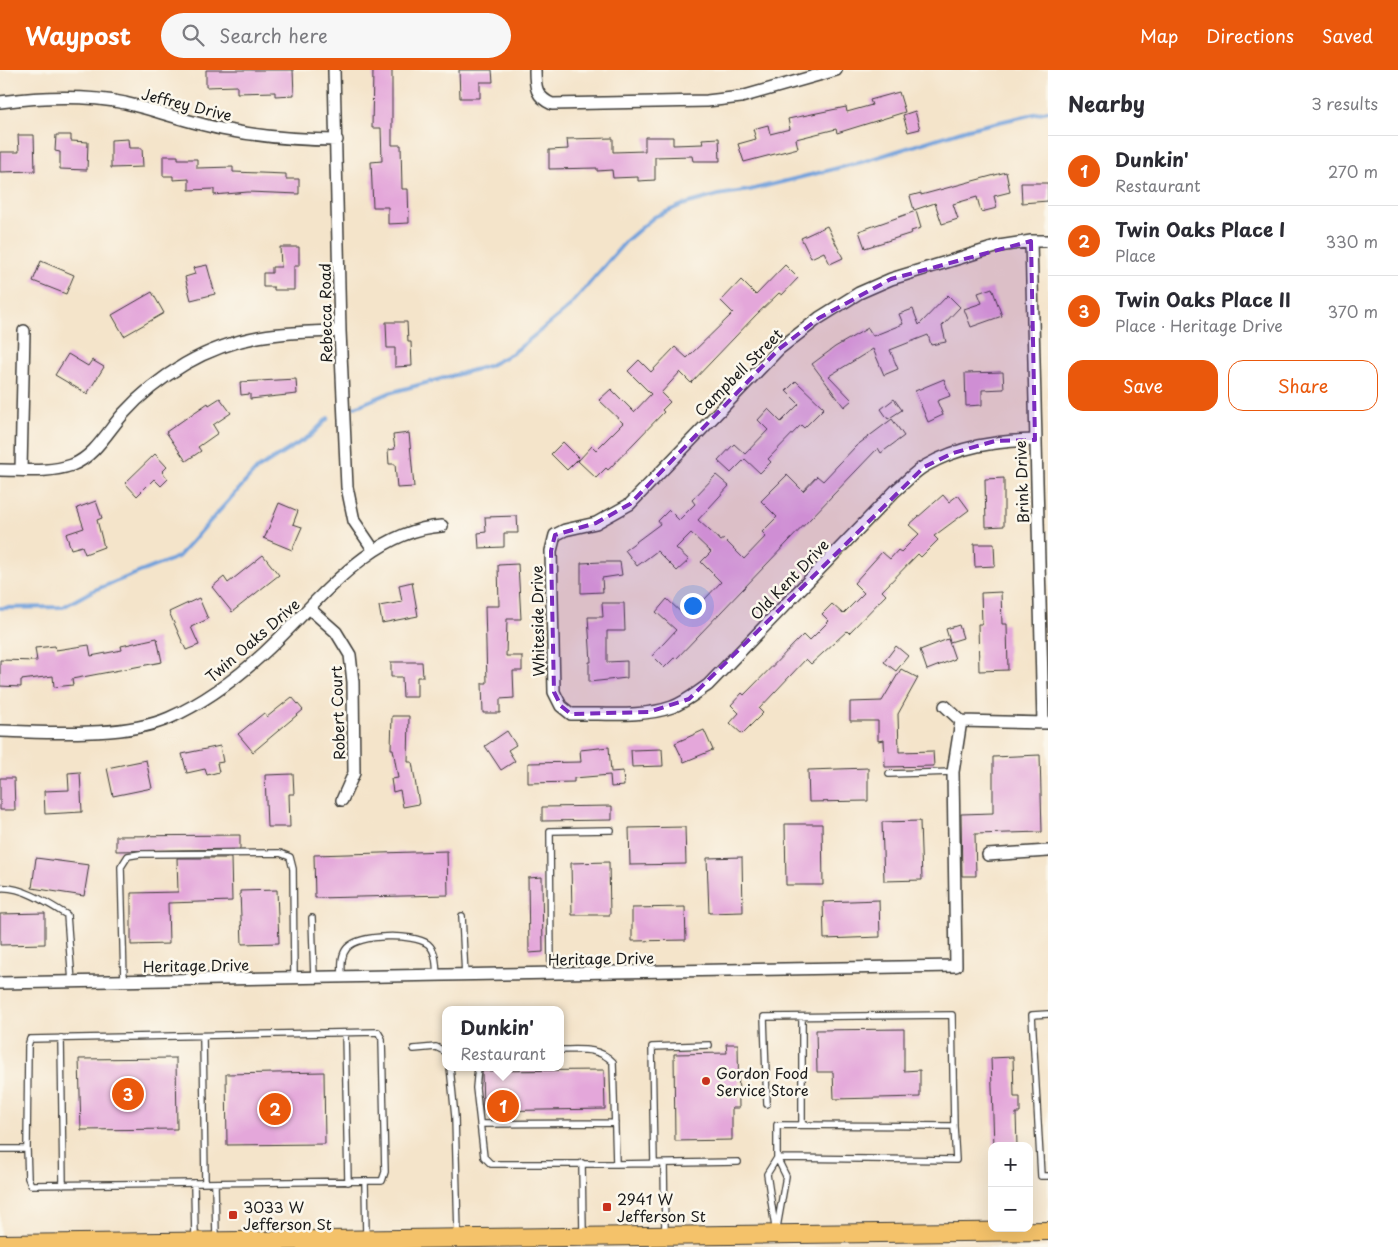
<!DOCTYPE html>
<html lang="en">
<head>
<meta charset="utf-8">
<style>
  body { margin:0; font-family:"Playpen Sans",sans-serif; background:#f7f7f7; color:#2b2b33 }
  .controls { position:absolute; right:15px; bottom:15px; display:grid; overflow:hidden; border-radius:10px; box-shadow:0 5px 20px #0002 }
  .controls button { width:45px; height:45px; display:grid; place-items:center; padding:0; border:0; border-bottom:1px solid #e1e1e2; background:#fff; color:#2b2b33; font:25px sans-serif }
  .you { position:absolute; left:692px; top:535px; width:18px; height:18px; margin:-12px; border:4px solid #fff; border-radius:50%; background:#1a73e8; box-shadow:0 0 0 8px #1a73e833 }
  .badge { display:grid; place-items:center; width:32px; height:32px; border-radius:50%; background:#ea580c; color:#fff; font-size:16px; font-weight:700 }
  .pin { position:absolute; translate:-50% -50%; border:2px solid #fff; box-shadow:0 1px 5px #0006 }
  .popup { position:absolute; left:442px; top:936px; width:122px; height:65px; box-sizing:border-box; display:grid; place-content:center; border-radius:10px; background:#fff; filter:drop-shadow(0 1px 4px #0005); font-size:16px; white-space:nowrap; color:#7c7c81 }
  .popup b { font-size:19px; color:#2b2b33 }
  .popup::after { content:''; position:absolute; left:50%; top:100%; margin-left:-10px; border:10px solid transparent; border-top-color:#fff }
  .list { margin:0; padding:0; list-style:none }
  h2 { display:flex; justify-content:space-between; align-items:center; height:65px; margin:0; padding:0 20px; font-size:21px }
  h2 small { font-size:16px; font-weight:400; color:#7c7c81 }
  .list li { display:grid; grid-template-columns:32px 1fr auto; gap:15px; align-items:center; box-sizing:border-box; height:70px; padding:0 20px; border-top:1px solid #e1e1e2 }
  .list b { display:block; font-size:19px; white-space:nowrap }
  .list p { margin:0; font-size:16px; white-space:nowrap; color:#7c7c81 }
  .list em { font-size:16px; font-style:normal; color:#7c7c81 }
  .actions { display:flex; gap:10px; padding:15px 20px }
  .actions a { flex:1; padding:11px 0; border:1px solid #ea580c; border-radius:15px; text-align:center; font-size:18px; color:#ea580c }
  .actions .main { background:#ea580c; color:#fff }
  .icon { flex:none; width:28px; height:28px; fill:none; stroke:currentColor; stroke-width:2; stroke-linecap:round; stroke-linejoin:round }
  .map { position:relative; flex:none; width:1048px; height:1177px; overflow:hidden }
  header { display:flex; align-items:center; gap:30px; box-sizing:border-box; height:70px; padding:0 25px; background:#ea580c; color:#fff }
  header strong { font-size:24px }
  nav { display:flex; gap:28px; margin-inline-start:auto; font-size:18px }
  .search { width:350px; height:45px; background:#f7f7f7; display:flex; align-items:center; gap:12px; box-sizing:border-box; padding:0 18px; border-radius:28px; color:#7c7c81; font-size:19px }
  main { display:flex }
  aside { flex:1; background:#fff }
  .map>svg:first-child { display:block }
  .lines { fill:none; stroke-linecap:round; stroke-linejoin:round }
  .stream { stroke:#72a1db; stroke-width:4 }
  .building { fill:#e4a7da }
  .service-casing { stroke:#3c3a36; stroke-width:8 }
  .minor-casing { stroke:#3c3a36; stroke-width:14 }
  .primary-casing { stroke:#3c3a36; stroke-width:20 }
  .service { stroke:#fff; stroke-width:5.5 }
  .minor { stroke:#fff; stroke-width:11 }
  .primary { stroke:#f4c26a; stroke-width:18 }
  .marked { fill:#7b2cbf; fill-opacity:0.2; stroke:#7b2cbf; stroke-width:4; stroke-dasharray:10 6; stroke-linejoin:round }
  .poi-dot { fill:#c8321e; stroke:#fbf7ec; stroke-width:2 }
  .labels { text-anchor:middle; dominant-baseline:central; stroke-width:5; stroke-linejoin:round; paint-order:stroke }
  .street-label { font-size:15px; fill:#1c1c1c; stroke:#fbf7ec }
  .poi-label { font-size:15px; fill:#1c1c1c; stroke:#fbf7ec; text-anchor:start }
</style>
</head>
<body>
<header>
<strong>Waypost</strong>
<div class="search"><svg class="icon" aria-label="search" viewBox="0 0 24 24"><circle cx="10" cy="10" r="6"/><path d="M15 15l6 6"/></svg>Search here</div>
<nav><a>Map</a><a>Directions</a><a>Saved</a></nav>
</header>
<main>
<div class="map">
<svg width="1048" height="1177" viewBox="0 0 1048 1177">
  <rect width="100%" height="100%" fill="#fbf7ec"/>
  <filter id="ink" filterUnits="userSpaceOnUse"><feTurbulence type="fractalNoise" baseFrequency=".02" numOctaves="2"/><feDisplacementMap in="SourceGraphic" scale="10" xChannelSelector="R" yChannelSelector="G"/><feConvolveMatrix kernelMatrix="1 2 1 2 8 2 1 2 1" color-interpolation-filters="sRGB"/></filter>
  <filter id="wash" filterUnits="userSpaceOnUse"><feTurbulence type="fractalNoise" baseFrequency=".0096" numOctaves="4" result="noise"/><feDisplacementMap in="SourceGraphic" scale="20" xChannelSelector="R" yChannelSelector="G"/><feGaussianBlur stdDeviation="1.12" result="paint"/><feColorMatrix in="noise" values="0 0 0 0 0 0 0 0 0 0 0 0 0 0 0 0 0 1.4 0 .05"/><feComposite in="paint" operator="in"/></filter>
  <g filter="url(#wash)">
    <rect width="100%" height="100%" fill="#f4e4ca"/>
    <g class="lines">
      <path class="stream" d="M355,337L389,323L488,296L513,283L568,238L626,171L654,147L682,135L718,125L750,120L862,92L968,59L1048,41
        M0,538L63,537L92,521L178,487L256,400L310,366L328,348"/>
    </g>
    <g id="blocks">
      <path class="building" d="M206,0H293L294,25L275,26V22L237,23V16L206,17Z
        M373,0H392V75H401L402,119H408L409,153L388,154V137H373L371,92L382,91L381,58H372Z
        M459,0H492L493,12H480V28H460Z
        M899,22L905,42L837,63L836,59L796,69L798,78L744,92L738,74L756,69L753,59L768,55L770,64L790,59L788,49L846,37L847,42L872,35L870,30Z
        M915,41L920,59L908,62L903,45Z
        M18,65H34L35,101L0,102V82H19Z
        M56,65H71V71L88,72L87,100L60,99V82L55,81Z
        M645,67H673V75L703,74L702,69L719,68L720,91H693L692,86L655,87V110L638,111V107L613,108L612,100L597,101V98L549,99V80L568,79L567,69L613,68V82L645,81Z
        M128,69L129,78H142L143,97L111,98V70Z
        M163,86H178V89H197V98L233,97V102L286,104V109H299V124L248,122L214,125V119L189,120V109L173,110V106H163Z
        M1006,102L1010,122L994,126L997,138L981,142L977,127L953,134L958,149L942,154L935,133L914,140L910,126L921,123V125Z
        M1021,113H1048V131L1022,133Z
        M916,141L921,158L911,161L912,163L865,178L859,161Z
        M827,156L843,188L830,194L824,182L811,188L801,168Z
        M280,177H299V196H294V220H274V217H263V203H272V197H281Z
        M41,191L74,205L66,224L33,211Z
        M207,195L215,224L191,230L185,207L195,204L193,198Z
        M785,195L798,208L782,225L779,223L756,245L691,313L680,302L661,323L670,332L662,340L664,342L608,400L606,398L596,408L578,391L592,376L596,380L623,353L599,330L611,319L634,342L651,324L628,301L639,290L651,302L675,277L687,288L733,243L721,231L741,210L756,225Z
        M992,218L1002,246L971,257L964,239L982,233L978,223Z
        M152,222L164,243L124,266L112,245Z
        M948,225L960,237L942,256L946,272L931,275L928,265L890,280L898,299L884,305L873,279L829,306L852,330L844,337L812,294L835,277L868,258L873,266L903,254L899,244L913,239L919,255Z
        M386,252H407L408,272H411L412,296L395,297V278H387Z
        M68,284L88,296L92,290L104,297L87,324L55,305Z
        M1003,302L1004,319L982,320V335L966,336L965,303Z
        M296,309L297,324L250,329V324L241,325L240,312Z
        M944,309L950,326L937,331L943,345L928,352L915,321Z
        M796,311L824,338L804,358L801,355L768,389L771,392L760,403L745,389L731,403L718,391L734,374L745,384L768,360L758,350L768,339L781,352L799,334L786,321Z
        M220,328L231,343L213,355L218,363L198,377L201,381L186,391L166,362L208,333L209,335Z
        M894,329L902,340L888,349L881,339Z
        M892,349L904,366L881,383L878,378L676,589L674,588L664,598L652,586L676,560L656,542L667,529L687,548L721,512L701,492L711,482L691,463L676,478L689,490L677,501L657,481L637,496L625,480L660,454L658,451L669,440L679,450L695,434L692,430L716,405L729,416L698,450L721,471L724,469L744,489L766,466L762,462L777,447L761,431L787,405L803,421L817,406L823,411L856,376Z
        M409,363L414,417L397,418L395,394H389L388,380L395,379L393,365Z
        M563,372L579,388L567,400L551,384Z
        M155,384L167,397L162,402L168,409L161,416L154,409L137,426L125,413Z
        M1004,408V456L986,457L985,409Z
        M943,425L949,432L958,425L969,440L934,466L938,470L921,487L918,484L882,521L886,525L849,563L847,561L811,594L806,589L759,639L763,643L742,664L730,653L739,643L731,635L742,623L744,625L803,565L809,571L829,551L822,544L832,534L843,544L864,523L854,513L882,482L890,489L898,480L901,482L919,464L909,455Z
        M96,431L102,448L97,450L104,477L85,484L82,476L71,479L66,464L84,458L77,438Z
        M279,433L298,441L293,454L302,457L292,480L263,468L265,467Z
        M517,446L518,463H504V477L479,478L478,463L486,462L485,447Z
        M974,474H994L995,496L975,497Z
        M263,485L279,505L232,542L212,517L224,507L228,513Z
        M602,492H620L622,505L602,508L603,522L581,523V493Z
        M518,494L521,549H507L506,586H522V601H513L514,628L500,629V643H483L482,613H487L485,536H499L498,495Z
        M412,512L418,546L382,553L379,536L402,532L399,515Z
        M1001,522L1002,554H1007L1008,600L979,601L978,554H982L981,523Z
        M199,528L208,549L191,557L199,575L186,580L169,542Z
        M602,533H624L625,561H607V592L627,591V608L589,612V592H591L588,547H603Z
        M959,555L963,568L950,572L946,559Z
        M157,568L162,592L72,609L73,615L54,617L53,606L21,610V617L0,616V590L37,591L35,578L55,576L56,580L89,575L91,586L122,580L121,576Z
        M948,569L955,589L927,600L920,580Z
        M896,576L908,586L896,601L884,592Z
        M391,592H422L423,607H417V627H403L402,607H391Z
        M901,599L918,608L898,644L899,682L933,681L934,696L885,697L884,670L878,671V651H850V632L882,631Z
        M292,627L303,640L253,682L238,664L264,643L267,647Z
        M392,646H409L408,692H412L419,734L403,737L400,720L393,722L391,709L398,708L393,679H391Z
        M704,660L713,680L684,692L675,673Z
        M507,661L516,675L508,680L515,691L501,700L485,676Z
        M220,676L223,692L217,693L219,702L207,705L205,699L187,703L182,684Z
        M609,677L611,702L623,701L624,716L611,717L610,705L574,708V712L528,713V693L581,692L580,680Z
        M662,679L663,696L632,697L631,680Z
        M1040,685L1042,762L975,764L976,806H962L961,744L993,743V687Z
        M146,690L152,718L113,726L107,698Z
        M868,698V731L809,732L808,700Z
        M80,702L82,742L45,744L44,721L69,720L68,703Z
        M293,704L294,724H289L290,757H267L265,705Z
        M0,708H14L15,740H0Z
        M612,736V750L542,751V737Z
        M920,751L922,810L884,811L882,752Z
        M785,754H822L823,815H786Z
        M685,757L686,794L630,795L629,758Z
        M240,765V779L116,781V766Z
        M447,781L448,825L315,828L314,785Z
        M742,787L743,842L709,843L707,788Z
        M36,788L89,795L84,826L32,818Z
        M177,788H231L232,831L168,833L169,874L131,875V823L178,822Z
        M609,792L610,845H572L571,793Z
        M542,807L543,882L529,883L528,808Z
        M277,820L279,873L242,874L240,821Z
        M879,830L880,867L824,869L823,832Z
        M685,837L686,870L632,871V838Z
        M45,843V874L0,875V844Z
        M904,959V1001L920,1000V1027L834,1029L833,1002H817L816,960Z
        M726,974H738L739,1038H732V1070L675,1071L674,984L727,983Z
        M1013,987L1014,1027H1020V1043H1016L1017,1076H994L991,988Z
        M176,988L177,1059L81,1060L79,989Z
        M604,1000L605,1039L483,1041L482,1001Z
        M324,1002L325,1074L227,1075L226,1004Z"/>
    </g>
  </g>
  <g filter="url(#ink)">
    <use href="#blocks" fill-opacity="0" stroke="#3c3a36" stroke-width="1"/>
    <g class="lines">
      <g class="service-casing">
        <path id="service" d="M889,704L953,702
          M0,818C22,816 49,834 67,845L72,912
          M462,846L465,906
          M312,848L314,908
          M551,904L550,761L611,760
          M342,908C342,898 340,886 347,878C359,864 413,863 428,874C437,882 436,896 437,906
          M124,911L121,797L128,786L140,784L280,783L290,787L293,799L294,908
          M1048,944L1032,945L1041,1106H1048
          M802,947V1055
          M345,963L348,1112
          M203,966L205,1113
          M61,968L63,1115
          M414,979L436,977L446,982
          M450,997L455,1047L458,1165
          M478,997L476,1018L484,1087L491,1094H616L613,992C599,977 580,980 560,980
          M767,1034L764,947L952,945L954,1056
          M480,1054L615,1053
          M0,1079H27L28,1108L31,1115L365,1111L366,1167
          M27,1079L28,976L30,969L378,962L382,969L385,1102L382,1111H365
          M582,1093L583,1164
          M616,1094L738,1092
          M654,1094L652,977L709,975
          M664,1094L665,1163
          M194,1113L195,1169
          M215,1113L216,1170
          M775,1157L767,1104L777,1088
          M776,1163L786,1106L777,1088V1055L954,1056L956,1090L777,1088"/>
      </g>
      <g class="minor-casing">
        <path id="minor" d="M334,0L340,261L347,417L354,451L373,479
          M535,0C535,17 536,27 552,34L707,31L741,27L836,0
          M0,32C40,27 85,25 125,33C159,41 193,54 227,60C264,67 300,70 337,70
          M1031,171L1043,653
          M1035,370C995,371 960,376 925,396C914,402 905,413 895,421L708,615C696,623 686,632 672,637C641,648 603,643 571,644L561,636L554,622L551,481L555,465L565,460L596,453L630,434L779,279L819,248L859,223L891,209L999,176L1031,171H1048
          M0,400C24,400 49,403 72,395C94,387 108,361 123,344C140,325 163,307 185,294C237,264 282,262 340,261
          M21,400L24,261
          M310,539L336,562L350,585L353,612L354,703L342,730
          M945,636L961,651L1048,653
          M0,661C49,662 123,668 169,648C205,632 236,609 265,582C315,536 369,460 442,456
          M988,785L1048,781
          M0,913L956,896L953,702L961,651"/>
      </g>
      <g class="primary-casing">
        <path id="primary" d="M0,1174L1048,1161"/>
      </g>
      <use href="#service" class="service"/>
      <use href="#minor" class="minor"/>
      <use href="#primary" class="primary"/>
    </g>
  </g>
  <path class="marked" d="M1031,171L1035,370L995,371L953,383L924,397L689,629L649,642L571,644L561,636L554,622L551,481L555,465L596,453L630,434L779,279L819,248L891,209Z"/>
  <g class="poi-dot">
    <circle cx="706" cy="1011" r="5"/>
    <rect x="602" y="1132" width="10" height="10" rx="2.5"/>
    <rect x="228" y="1140" width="10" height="10" rx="2.5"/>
  </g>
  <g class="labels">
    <g class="street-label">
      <text transform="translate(187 34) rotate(14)">Jeffrey Drive</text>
      <text transform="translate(325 243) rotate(-91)">Rebecca Road</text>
      <text transform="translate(738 302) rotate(-45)">Campbell Street</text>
      <text transform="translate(1021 412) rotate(-92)">Brink Drive</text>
      <text transform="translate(789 509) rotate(-46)">Old Kent Drive</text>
      <text transform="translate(537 551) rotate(-91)">Whiteside Drive</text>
      <text transform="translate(252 570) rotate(-41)">Twin Oaks Drive</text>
      <text transform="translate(337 643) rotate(-92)">Robert Court</text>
      <text transform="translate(601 888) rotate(-1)">Heritage Drive</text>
      <text transform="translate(196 895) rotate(-1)">Heritage Drive</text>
    </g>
    <g class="poi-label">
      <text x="716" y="1002">Gordon Food<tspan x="716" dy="17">Service Store</tspan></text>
      <text x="617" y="1128">2941 W<tspan x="617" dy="17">Jefferson St</tspan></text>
      <text x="243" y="1136">3033 W<tspan x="243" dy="17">Jefferson St</tspan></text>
    </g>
  </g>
</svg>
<div class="controls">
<button>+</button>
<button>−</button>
</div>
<div class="you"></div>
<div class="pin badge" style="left:503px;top:1036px">1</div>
<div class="popup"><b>Dunkin'</b>Restaurant</div>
<div class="pin badge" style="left:275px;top:1039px">2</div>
<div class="pin badge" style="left:128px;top:1024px">3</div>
</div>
<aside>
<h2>Nearby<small>3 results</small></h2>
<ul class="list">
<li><span class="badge">1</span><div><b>Dunkin'</b><p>Restaurant</p></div><em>270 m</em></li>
<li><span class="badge">2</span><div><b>Twin Oaks Place I</b><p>Place</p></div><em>330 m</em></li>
<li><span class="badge">3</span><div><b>Twin Oaks Place II</b><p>Place · Heritage Drive</p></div><em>370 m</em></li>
</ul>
<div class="actions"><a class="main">Save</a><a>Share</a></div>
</aside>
</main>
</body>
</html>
